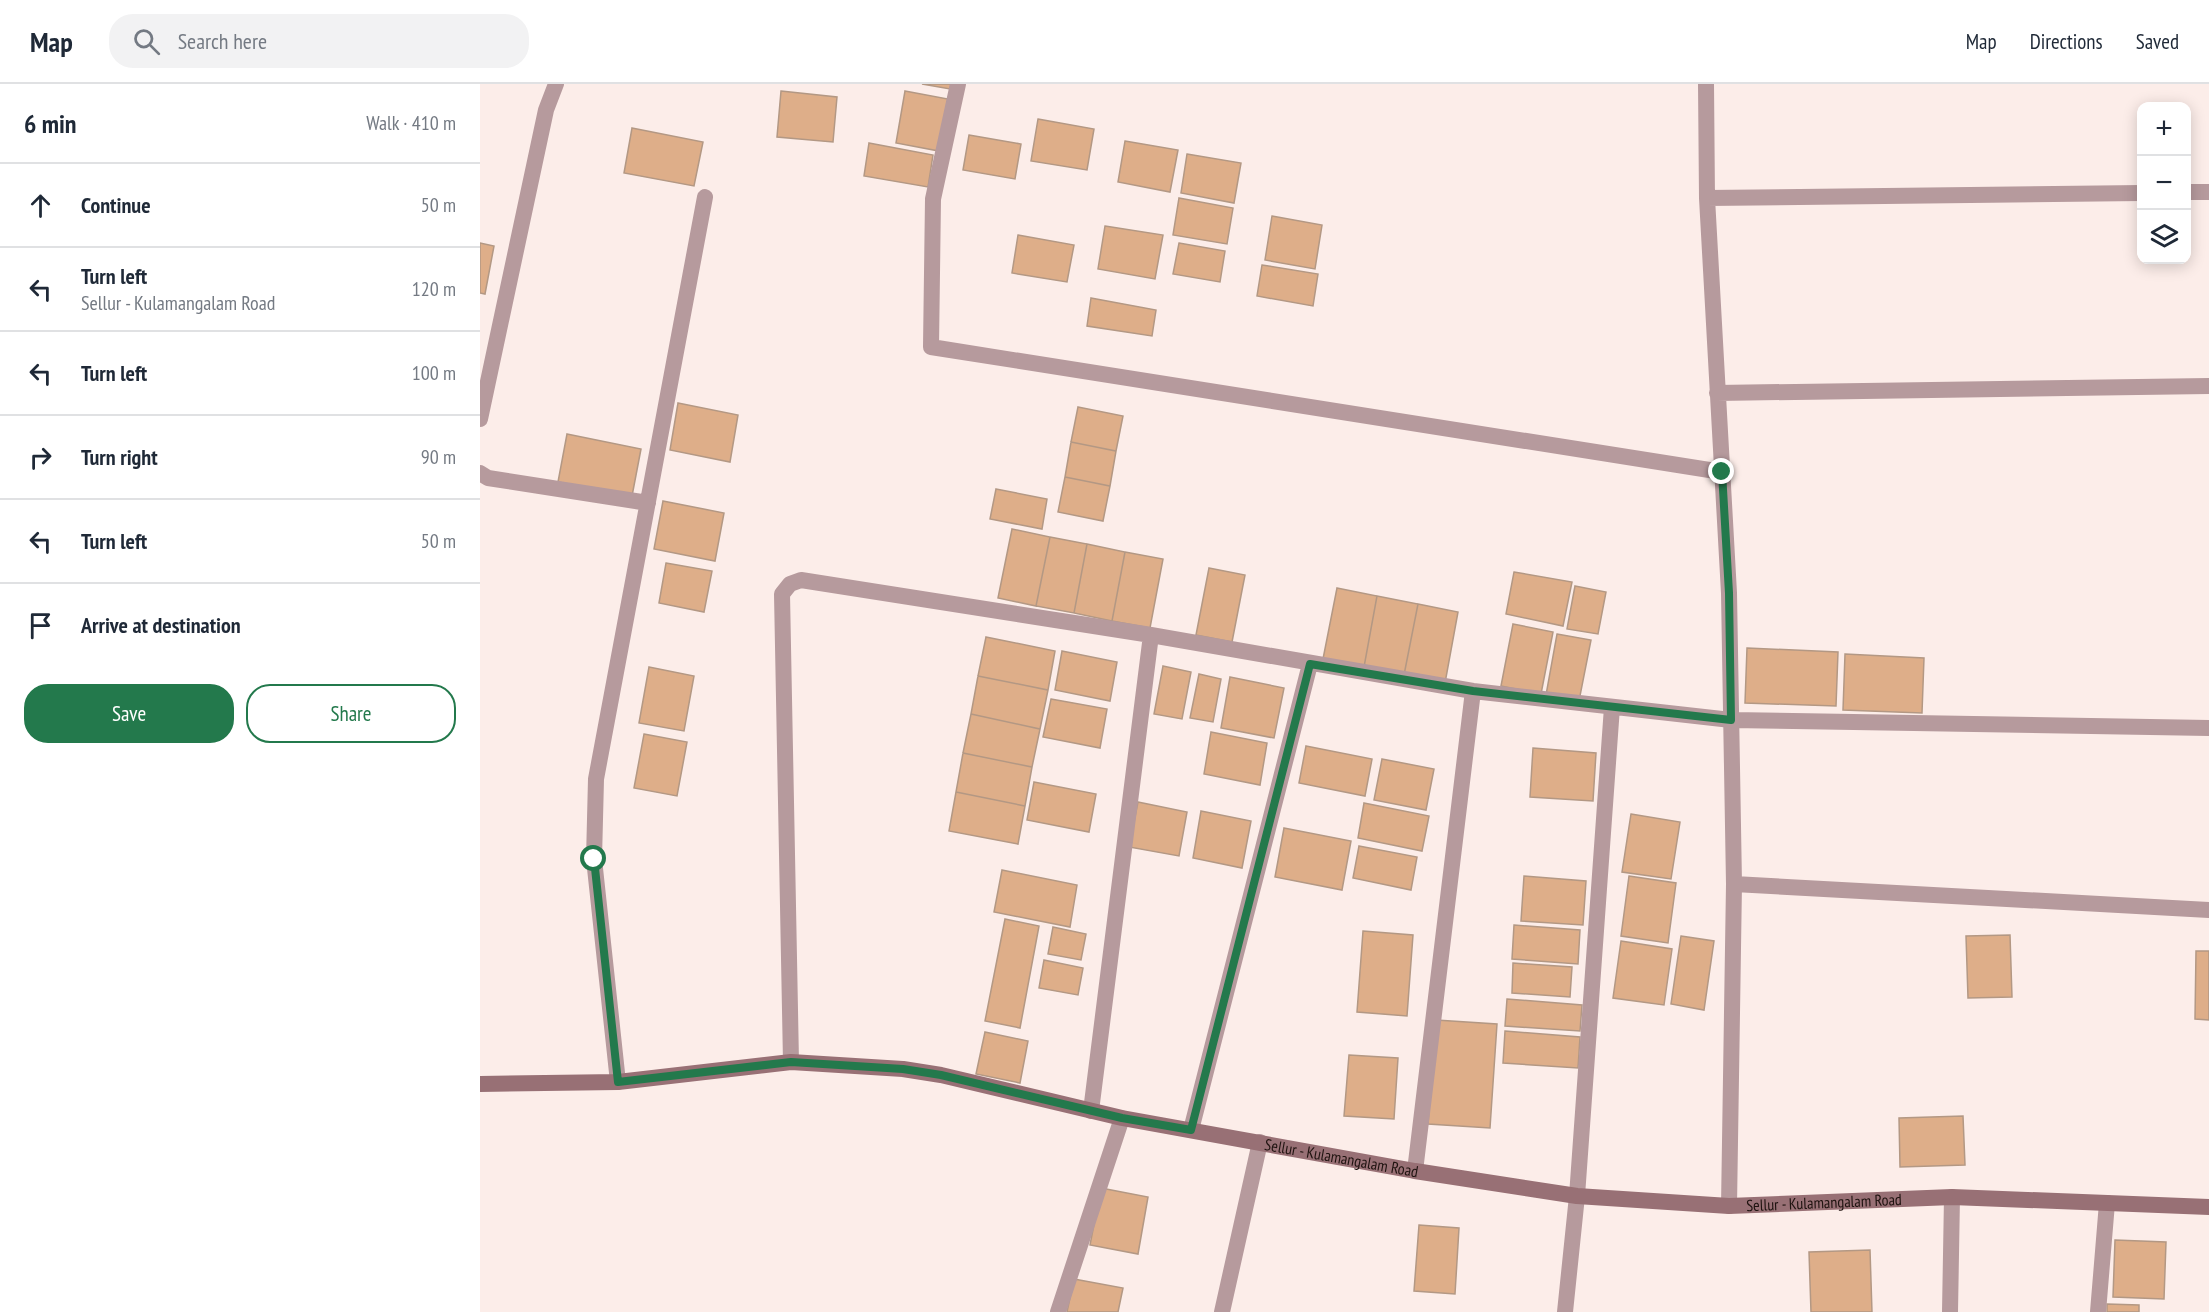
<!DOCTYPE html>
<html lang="en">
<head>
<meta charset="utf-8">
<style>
  body { margin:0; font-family:"PT Sans Narrow",sans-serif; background:#f2f2f3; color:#1f2937 }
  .controls { position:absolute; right:18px; top:18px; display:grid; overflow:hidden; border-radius:12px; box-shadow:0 3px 15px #0003 }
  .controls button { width:54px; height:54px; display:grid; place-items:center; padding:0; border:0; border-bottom:2px solid #e0e1e3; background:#fff; color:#1f2937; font:30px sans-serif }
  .stop { position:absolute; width:18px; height:18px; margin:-14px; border:4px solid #23794c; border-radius:50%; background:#fff }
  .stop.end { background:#23794c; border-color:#fff; box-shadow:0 2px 6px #0008 }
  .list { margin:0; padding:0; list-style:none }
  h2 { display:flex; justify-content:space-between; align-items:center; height:78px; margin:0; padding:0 24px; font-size:26px }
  h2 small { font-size:20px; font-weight:400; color:#747a83 }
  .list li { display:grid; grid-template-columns:39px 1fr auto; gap:18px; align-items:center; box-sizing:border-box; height:84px; padding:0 24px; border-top:2px solid #e0e1e3 }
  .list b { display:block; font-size:22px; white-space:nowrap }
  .list p { margin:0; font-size:20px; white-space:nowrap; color:#747a83 }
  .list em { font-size:20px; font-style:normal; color:#747a83 }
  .actions { display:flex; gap:12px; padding:18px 24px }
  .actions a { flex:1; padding:14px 0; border:2px solid #23794c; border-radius:24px; text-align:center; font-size:21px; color:#23794c }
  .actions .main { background:#23794c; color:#fff }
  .icon { flex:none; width:33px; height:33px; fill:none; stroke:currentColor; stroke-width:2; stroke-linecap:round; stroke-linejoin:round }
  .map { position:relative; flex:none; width:1729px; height:1228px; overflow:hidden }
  header { display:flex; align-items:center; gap:36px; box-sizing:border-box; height:84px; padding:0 30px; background:#fff; border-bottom:2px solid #e0e1e3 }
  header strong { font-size:28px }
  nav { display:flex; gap:33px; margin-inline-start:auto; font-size:21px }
  .search { width:420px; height:54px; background:#f2f2f3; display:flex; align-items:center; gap:15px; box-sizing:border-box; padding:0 21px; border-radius:24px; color:#747a83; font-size:22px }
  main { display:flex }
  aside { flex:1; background:#fff }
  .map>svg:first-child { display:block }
  .building { fill:#deae89; stroke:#b39884; stroke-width:1.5 }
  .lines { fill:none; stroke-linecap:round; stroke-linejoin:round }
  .minor { stroke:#b69a9d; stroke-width:16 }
  .secondary { stroke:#987075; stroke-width:16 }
  .route { stroke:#23794c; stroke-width:8 }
  .labels { text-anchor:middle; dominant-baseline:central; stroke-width:4.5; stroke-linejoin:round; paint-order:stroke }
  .street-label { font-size:16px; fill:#1f1310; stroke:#fefefe }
</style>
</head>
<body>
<header>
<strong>Map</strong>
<div class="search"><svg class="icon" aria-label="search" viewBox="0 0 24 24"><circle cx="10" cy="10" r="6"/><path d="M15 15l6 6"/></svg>Search here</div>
<nav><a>Map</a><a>Directions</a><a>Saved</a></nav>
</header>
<main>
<aside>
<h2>6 min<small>Walk · 410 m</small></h2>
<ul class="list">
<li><svg class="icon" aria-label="ahead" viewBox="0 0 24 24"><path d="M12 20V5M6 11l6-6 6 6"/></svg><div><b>Continue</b></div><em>50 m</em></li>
<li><svg class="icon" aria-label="left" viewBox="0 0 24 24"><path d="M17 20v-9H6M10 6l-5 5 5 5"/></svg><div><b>Turn left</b><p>Sellur - Kulamangalam Road</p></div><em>120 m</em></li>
<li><svg class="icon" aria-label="left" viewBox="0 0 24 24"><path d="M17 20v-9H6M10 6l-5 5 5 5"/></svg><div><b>Turn left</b></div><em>100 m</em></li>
<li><svg class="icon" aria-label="right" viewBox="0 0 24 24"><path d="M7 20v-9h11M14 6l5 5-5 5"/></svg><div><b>Turn right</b></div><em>90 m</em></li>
<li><svg class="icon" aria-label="left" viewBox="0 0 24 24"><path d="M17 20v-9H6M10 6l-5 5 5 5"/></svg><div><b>Turn left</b></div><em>50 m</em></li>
<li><svg class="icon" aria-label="arrive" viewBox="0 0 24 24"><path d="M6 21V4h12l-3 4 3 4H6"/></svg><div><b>Arrive at destination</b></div></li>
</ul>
<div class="actions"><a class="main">Save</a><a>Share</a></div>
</aside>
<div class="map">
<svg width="1729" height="1228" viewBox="0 0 1729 1228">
  <rect width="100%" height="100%" fill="#fcede9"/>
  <path class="building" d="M442,0H471L470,5Z
    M301,7L357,13L353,58L297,53Z
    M425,7L468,15L459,67L416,59Z
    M558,35L614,45L607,86L551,77Z
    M152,44L223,58L214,102L144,89Z
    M489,51L541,60L535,95L483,86Z
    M645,57L698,66L690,108L638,98Z
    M389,59L453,71L448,103L384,92Z
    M707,70L761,79L754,119L701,109Z
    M699,114L753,124L747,160L693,151Z
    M792,132L842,141L835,185L785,176Z
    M625,142L683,151L675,195L618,185Z
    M538,151L594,161L587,198L532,189Z
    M0,159L14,162L5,210L0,209Z
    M699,159L745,167L740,198L693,190Z
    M782,181L838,190L833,222L777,212Z
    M611,214L676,226L672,252L607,242Z
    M198,319L258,331L250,378L190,366Z
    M598,323L643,332L636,367L591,358Z
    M87,350L161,365L152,412L78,398Z
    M591,358L636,367L630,402L585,393Z
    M585,393L630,402L623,437L578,428Z
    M516,405L567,415L562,445L510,435Z
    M183,417L244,429L235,477L174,465Z
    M532,445L570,453L556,522L518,514Z
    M570,453L607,460L594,529L556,522Z
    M607,460L645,468L632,537L594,529Z
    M645,468L683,475L670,544L632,537Z
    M186,479L232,487L224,528L179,519Z
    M729,484L765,491L752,558L716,551Z
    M1034,488L1092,498L1083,542L1026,530Z
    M1095,502L1126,508L1118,550L1087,545Z
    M857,504L897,512L884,583L843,575Z
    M897,512L938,520L924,591L884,583Z
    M938,520L978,528L965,599L924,591Z
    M1033,540L1073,548L1061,610L1021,602Z
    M1077,550L1111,556L1099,617L1066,611Z
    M506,553L575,567L568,606L498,592Z
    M1267,564L1358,568L1356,622L1265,619Z
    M582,567L637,578L630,617L575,606Z
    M1365,570L1444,574L1442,629L1363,626Z
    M683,582L711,588L702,635L674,630Z
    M169,583L214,592L204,647L159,639Z
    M719,590L741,595L733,638L710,634Z
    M498,592L568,606L560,645L491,630Z
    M750,593L804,604L794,654L741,644Z
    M571,615L627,625L620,664L563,653Z
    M491,630L560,645L552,683L483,669Z
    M731,648L787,659L780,701L724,690Z
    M164,650L207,658L197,712L154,704Z
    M826,662L892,675L885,712L819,699Z
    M1053,664L1116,669L1113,717L1050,713Z
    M483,669L552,683L545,722L476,708Z
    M902,675L954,685L946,726L894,716Z
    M554,698L616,710L609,748L547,736Z
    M476,708L545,722L538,760L469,747Z
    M658,718L707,728L699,772L649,763Z
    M884,719L949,732L942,767L878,754Z
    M721,727L771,737L762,784L713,774Z
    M1151,730L1200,738L1191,795L1142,788Z
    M804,744L871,757L862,806L795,793Z
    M879,762L937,773L931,806L873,794Z
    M522,786L597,801L590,843L514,828Z
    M1044,792L1106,797L1103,841L1041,837Z
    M1149,792L1196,799L1188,859L1141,852Z
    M525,835L559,842L540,944L505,937Z
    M1034,841L1100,846L1098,880L1032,875Z
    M573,843L606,850L601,876L568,870Z
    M883,847L933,851L927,932L877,928Z
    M1530,851L1532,913L1488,914L1486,852Z
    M1201,852L1234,857L1224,926L1191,920Z
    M1141,857L1192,865L1184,921L1133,914Z
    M1716,867H1729V936L1715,935Z
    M564,876L603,884L598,911L559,904Z
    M1033,879L1092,883L1090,913L1032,909Z
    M1027,915L1102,921L1100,947L1025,942Z
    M956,936L1017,940L1010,1044L948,1040Z
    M1025,947L1100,953L1098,984L1023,979Z
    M505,948L548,957L540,999L496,990Z
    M869,971L918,974L914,1035L864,1032Z
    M1483,1032L1485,1081L1420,1083L1419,1034Z
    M621,1104L668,1113L658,1170L610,1161Z
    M939,1141L979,1144L975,1210L934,1207Z
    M1635,1156L1686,1158L1684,1215L1633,1213Z
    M1390,1166L1392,1228H1331L1329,1168Z
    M594,1195L643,1204L638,1228H587Z
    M1627,1220L1659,1221V1228H1627Z"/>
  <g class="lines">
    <path class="minor" d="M478,0L453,115L451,263L1242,388
      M1226,0L1227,114L1249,509L1254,800L1249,1122
      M1706,108H1729
      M1227,114L1662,109
      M1237,309L1729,302
      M0,335L66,26L76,0
      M0,389L8,394L168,419
      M1254,800L1729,826
      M311,978L302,510L310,500L321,496L671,551L993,607L1251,636L1729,644
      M138,998L114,775L116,695L225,113
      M611,1027L671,551
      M711,1046L830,580
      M935,1087L993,607
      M578,1228L642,1034
      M742,1228L780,1058
      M1085,1228L1097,1112L1132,623
      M1470,1228L1472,1113
      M1618,1228L1627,1119"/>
    <path class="secondary" id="s1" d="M0,1000L138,998L311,978L423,985L461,991L642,1034L935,1087L1097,1112L1249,1122L1472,1113L1729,1123"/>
  </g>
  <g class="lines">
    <path class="route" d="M114,775L138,998L311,978L423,985L461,991L642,1034L711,1046L830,580L993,607L1251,636L1249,509L1242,388"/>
  </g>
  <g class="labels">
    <g class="street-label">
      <text stroke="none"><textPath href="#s1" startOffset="872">Sellur - Kulamangalam Road</textPath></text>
      <text stroke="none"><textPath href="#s1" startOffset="1358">Sellur - Kulamangalam Road</textPath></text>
    </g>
  </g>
</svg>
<div class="controls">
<button>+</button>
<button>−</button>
<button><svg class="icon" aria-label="layers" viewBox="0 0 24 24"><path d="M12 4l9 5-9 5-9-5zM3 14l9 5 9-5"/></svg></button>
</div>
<div class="stop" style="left:114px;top:775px"></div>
<div class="stop end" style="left:1242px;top:388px"></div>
</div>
</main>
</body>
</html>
